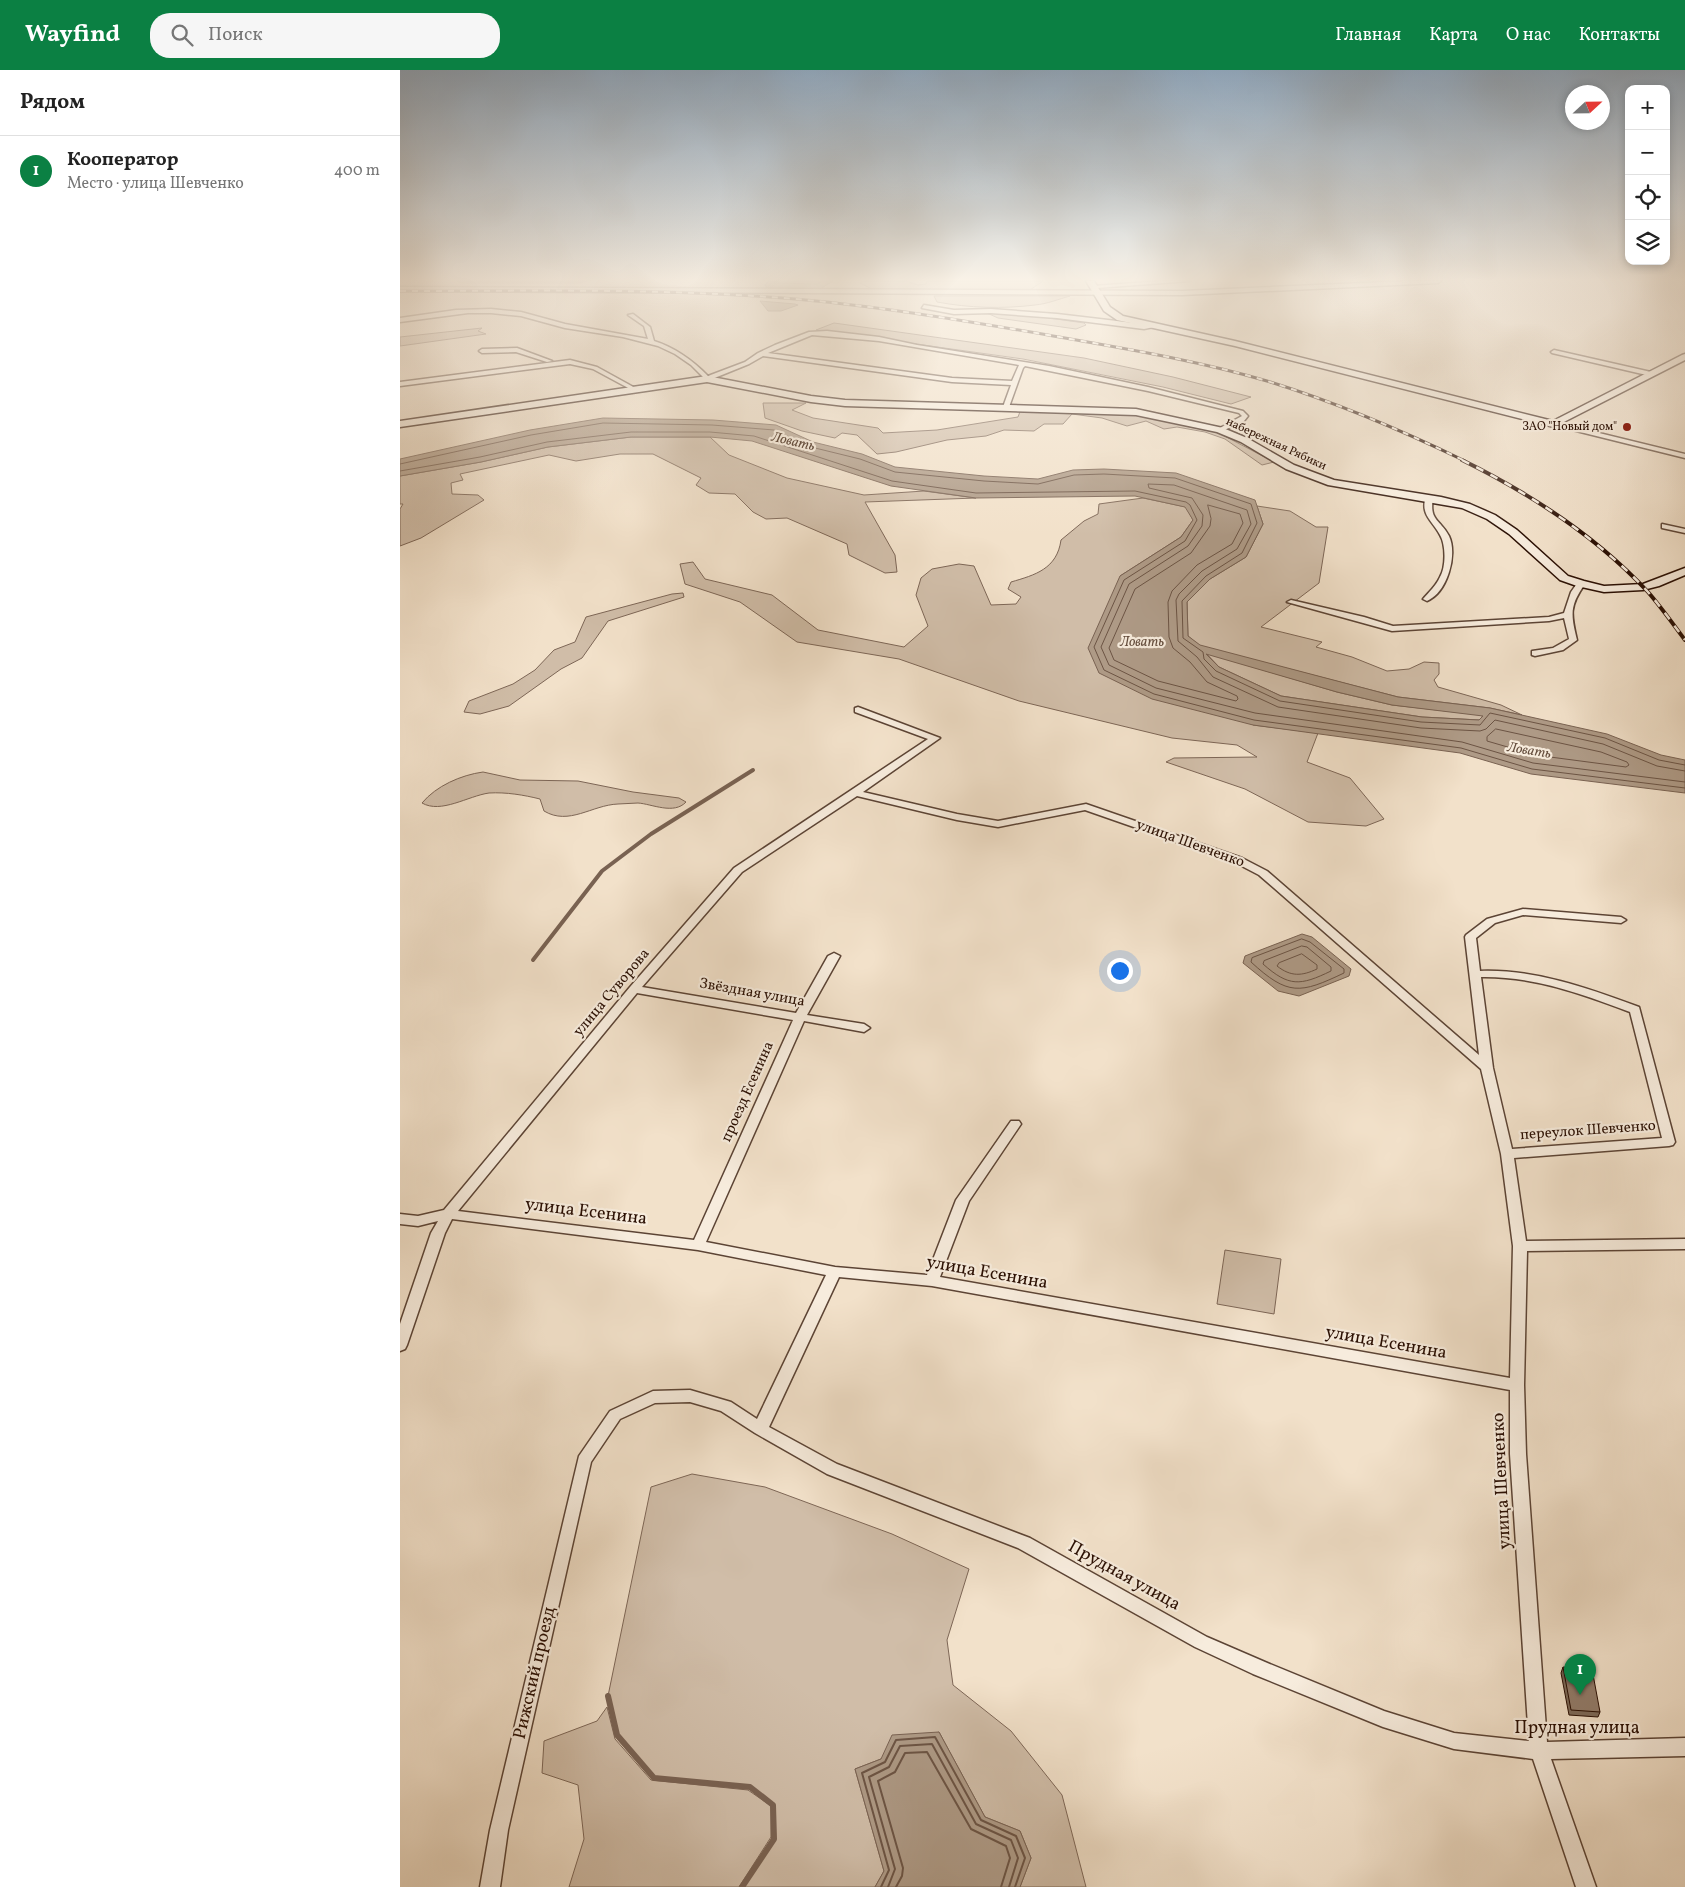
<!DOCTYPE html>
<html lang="ru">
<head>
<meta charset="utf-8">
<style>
  body { margin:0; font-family:Vollkorn,serif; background:#f6f6f6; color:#222 }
  .controls { position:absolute; right:15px; top:15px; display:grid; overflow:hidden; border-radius:10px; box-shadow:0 2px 8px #0003 }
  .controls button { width:45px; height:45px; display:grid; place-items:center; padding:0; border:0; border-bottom:1px solid #e0e0e0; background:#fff; color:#222; font:25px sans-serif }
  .compass { position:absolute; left:1165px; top:15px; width:45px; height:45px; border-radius:50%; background:#fff; box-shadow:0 2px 8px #0003; rotate:68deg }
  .you { position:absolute; left:719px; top:900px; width:18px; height:18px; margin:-12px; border:4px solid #fff; border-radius:50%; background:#1a73e8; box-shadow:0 0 0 8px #1a73e833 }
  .badge { display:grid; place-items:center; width:32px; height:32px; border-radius:50%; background:#0b8043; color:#fff; font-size:16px; font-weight:700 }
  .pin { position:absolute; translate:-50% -41px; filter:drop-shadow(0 1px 2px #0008) }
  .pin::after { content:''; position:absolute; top:26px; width:18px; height:15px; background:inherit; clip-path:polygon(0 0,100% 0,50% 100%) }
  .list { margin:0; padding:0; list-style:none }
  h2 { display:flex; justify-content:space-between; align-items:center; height:65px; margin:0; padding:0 20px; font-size:21px }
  h2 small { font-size:16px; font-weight:400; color:#767676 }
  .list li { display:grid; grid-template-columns:32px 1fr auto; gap:15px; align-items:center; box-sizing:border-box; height:70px; padding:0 20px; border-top:1px solid #e0e0e0 }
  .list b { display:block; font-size:19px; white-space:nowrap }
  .list p { margin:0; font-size:16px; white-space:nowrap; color:#767676 }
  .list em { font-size:16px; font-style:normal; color:#767676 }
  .icon { flex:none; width:28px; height:28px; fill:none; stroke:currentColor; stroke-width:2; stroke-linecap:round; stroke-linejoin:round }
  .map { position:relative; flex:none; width:1285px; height:1817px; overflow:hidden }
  header { display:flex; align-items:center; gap:30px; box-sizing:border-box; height:70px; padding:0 25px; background:#0b8043; color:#fff }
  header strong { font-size:24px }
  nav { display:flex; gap:28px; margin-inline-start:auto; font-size:18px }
  .search { width:350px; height:45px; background:#f6f6f6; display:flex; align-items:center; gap:12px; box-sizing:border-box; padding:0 18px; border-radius:20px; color:#767676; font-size:19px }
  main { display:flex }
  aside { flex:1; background:#fff }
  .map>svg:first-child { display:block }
  .green { fill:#d0bda8; stroke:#7d6656 }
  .water { fill:#ae9a86; stroke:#796252; fill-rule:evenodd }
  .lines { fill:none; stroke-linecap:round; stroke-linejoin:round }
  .shore-far1 { stroke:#6c5444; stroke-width:1 }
  .shore { stroke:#6c5444; stroke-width:2 }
  .stream-far1 { stroke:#796252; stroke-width:4 }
  .stream { stroke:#796252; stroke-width:6 }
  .street-casing { stroke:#5c4435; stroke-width:3 }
  .secondary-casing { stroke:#2a0f03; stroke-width:3 }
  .street { fill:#f7ecdd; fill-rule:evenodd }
  .secondary { fill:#f7ecdd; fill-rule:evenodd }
  .rail-far1-casing { stroke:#2a0f03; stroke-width:3 }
  .rail-casing { stroke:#2a0f03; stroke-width:4 }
  .rail-far1 { stroke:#f7ecdd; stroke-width:2; stroke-dasharray:6; stroke-linecap:butt }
  .rail { stroke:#f7ecdd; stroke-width:2.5; stroke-dasharray:8; stroke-linecap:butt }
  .wall { fill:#7e6b5b; stroke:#2a0f03 }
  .building { fill:#927c6a; stroke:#2a0f03 }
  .poi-dot { fill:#8f2418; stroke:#f7ecdd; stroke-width:2 }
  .labels { text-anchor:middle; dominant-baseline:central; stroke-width:4.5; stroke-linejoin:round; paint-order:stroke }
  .far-poi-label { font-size:12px; fill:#2a0f03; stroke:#f7ecdd; text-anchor:end }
  .far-street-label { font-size:12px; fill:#2a0f03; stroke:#f7ecdd }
  .far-water-label { font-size:14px; font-style:italic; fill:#654e3e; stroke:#f7ecdd }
  .street-label { font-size:15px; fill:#2a0f03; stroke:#f7ecdd }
  .near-street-label { font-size:18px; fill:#2a0f03; stroke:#f7ecdd }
</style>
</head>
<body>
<header>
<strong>Wayfind</strong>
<div class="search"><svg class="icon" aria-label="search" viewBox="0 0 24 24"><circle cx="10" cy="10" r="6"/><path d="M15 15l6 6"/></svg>Поиск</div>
<nav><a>Главная</a><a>Карта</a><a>О нас</a><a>Контакты</a></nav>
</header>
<main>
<aside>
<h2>Рядом<small></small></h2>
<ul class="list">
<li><span class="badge">1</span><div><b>Кооператор</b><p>Место · улица Шевченко</p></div><em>400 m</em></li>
</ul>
</aside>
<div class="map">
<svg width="1285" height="1817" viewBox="0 0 1285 1817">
  <rect width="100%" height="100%" fill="#f2e1ca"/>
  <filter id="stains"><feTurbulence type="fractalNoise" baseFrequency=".004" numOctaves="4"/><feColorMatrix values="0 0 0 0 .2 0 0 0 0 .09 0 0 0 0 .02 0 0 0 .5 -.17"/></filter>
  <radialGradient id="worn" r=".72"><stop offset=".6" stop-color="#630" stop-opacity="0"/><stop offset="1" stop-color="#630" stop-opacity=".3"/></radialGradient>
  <path class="green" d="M57,211H187L180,213H61Z
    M464,211H506L518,215L526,214L527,211H643L630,220L472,219L460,213Z
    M534,226H670C659,229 647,234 635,235C603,239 569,238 537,232Z
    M587,243L642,247L684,253L686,255L676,259L598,248Z
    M434,253L684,288L773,307L851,327L831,334L763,317L623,289L416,260Z
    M82,258L78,261L86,264L0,276V267Z
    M363,333H406L392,340L413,348L478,358L483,363L537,360L618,347L621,339L729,343L815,361L874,392L862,395L825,369L805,362L777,357L764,359L746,351L727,356L702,348L672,344L663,354H644L634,361L604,360L586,366L547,370L496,382L477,384L457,365L442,363L435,368L402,361L365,348Z
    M231,367H310L329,385L387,408L464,425L524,421L576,428L465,432L495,485L497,502L485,503L449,485L447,474L387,448L366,449L353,442L335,424L309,423L296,415L301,408L253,384H220L176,391L149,385L60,404L63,410L51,413L52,424L78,425L84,430L21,468L0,476V439L3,434H0V406L81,392L148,377Z
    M743,428L786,437L793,450L781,467L720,506L853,655L918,663L907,692L950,708L984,749L966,756L908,752L845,719L766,692L774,688L857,687L837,675L772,668L619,631L499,589L397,572L340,532L285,514L280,494L293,492L305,509L372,525L418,560L504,577L528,556L516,525L521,508L532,499L559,494L574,496L591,535L616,534L621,527L608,519L611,512C635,505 657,499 661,470L684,451L698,444L699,434Z
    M857,436L890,441L916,457H928L919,513L861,557L922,572L916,577L952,587L987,601L1009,599L1024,592L1039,593V604L1034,610L1038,617L1101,635L1122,645L1090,638L998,627L800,576L788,566L787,532L810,509L846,487L863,454Z
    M283,523L284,527L208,551L182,588L161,599L109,636L80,644L64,642L69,631L113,614L135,600L154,580L175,572L186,547L272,524Z
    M806,583L937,622L992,635L1083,645L1080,650L1022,647L881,626L819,597Z
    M83,702L120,710L178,711L233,722L279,728L286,732C274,745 252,734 238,733C231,733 225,734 218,734C192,735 169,756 144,741L140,729C124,725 106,722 89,723C68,726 41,744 22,733C36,716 61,705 83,702Z
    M825,1180L881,1189L874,1244L817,1234Z
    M292,1404L365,1417L492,1464L569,1499L547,1570L553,1615L611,1661L662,1725L686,1817H620L631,1788L620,1761L585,1747L539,1662L481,1689L455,1699L484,1801L475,1817H342L374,1769L373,1735L350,1717L254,1708L217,1665L208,1626L251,1417Z
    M207,1637L215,1669L251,1710L348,1720L371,1736V1767L339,1817H169L184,1769L178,1715L142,1703L144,1671L197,1651Z"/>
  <path class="water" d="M369,211H433L420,219L367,218L365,215Z
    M360,231L395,234L398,235L381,241H368Z
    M203,348L313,350L376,355L413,372L462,384L495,397L584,406L638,409L673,400L704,399L776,403L855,430L863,454L846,487L810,509L787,532L788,566L800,575L998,627L1090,638L1207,664L1261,685L1285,690V723L1131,704L1060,683L853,655L752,629L699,603L688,578L720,506L781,467L793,450L785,437L735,426L576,428L491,416L352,371L310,367H231L148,377L81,392L0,406V389L130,360ZM806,584L937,622L992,635L1083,646L1079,650L1022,647L881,626L819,597Z
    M902,864L912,867L951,899L949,906L899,926L878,921L843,893L845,886Z
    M539,1662L585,1747L620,1761L631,1788L620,1817H475L484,1801L455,1699L481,1689L492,1665Z"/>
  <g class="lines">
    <path class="shore-far1" d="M372,211L374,213L417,214L423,211
      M0,394L131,365L203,353L312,355L374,360L411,377L460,389L495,402L584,411L638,414L674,405L704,404L775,408L851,434L857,453L842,483L806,506L782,531L783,568L803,582L804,589L816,601L880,631L1021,652L1080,655L1090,643L1205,668L1259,690L1285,695
      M0,401L80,387L147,372L231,362H310L354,366L492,411L576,423L735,421L786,432L790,435L797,450L785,471L724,510L694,577L704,600L754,624L854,650L1061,678L1132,699L1285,718
      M808,435L840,444L843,453L832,474L797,495L772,521L768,532L769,567L773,578L790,592L807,612L837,626L838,629L836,631L758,611L714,590L709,578L735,519L791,483L810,456L811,449Z
      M1096,659L1201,682L1227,692L1229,695L1226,697L1135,685L1087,671V667Z
      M1285,701L1257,696L1203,674L1095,650L1086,659L1080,661L1021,658L878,637L813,607L797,587L778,571L776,530L779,524L802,501L837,479L851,454L847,440L774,415L748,414L749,418L792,428L803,445L802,456L788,476L729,514L701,577L709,595L756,618L855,643L1062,672L1133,693L1285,712
      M902,869L910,872L944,899V903C900,924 888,926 851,892L852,888Z
      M902,876L907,877L931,897V901C900,916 889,917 863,894L864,891Z
      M902,884L917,895V899C902,906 891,907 877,896L879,893Z"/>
    <path class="shore" d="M481,1817L489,1800L462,1703L485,1692L496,1670L535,1667L581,1750L616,1766L625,1788L615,1817
      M488,1817L495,1799L469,1707L489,1697L500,1676L532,1674L576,1754L611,1770L618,1788L609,1817
      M496,1817L502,1806L503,1798L478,1711L495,1702L505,1683L527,1682L571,1759L606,1776L610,1788L601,1817"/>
    <path class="stream-far1" d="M133,890L202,801L251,764L353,700"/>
    <path class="stream" d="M208,1626L217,1665L254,1708L350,1717L373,1735L374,1769L342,1817"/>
    <g class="street-casing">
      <path id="street" d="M762,211H790L696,218L693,216Z
        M1009,211H1041L1038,213L782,225L0,221V217L782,221Z
        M524,235L554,240L591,239L657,244L759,256L744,259L657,248L591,243L554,244L522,238Z
        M91,239L121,242L165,254L248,269L244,256L228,245L233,244L250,257L254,271C276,278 292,290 308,306L345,292L358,283L375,275L409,262L427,261L479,267L517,275L649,296L748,317L843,341L848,346L844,351L820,362L817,360L818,359L842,346L839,343L748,321L625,296L623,298L609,337L606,339L603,337L611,315L552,312L363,286L349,294L307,311L291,295L275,284L258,276L223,267L165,258L121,246L91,243H68L0,252V248L56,240ZM412,265L479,271L619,295L612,311L552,308L368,283Z
        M117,278L152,291L147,292L116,282L82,283L79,281L82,279Z
        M1154,280L1251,302L1254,304L1251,306L1152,283L1151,282Z
        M170,290L197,297L237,319L232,320L193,299L170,294L0,316V312Z
        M1154,352L1285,384V388L1152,355L1151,354Z
        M1026,426L1033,428C1029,451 1040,449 1049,466C1058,485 1047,523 1027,531L1023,529C1029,522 1036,516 1040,507C1046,497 1046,475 1040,465C1032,450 1020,445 1026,426Z
        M1262,454L1285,459V463L1262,458Z
        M1178,512L1185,514C1169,536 1171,545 1177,570L1163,580L1135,586L1132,585V581L1153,578L1169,569L1164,548L1149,551L992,561L887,532L891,530L964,547L993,556L1149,547L1164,543L1171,522Z
        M458,637L540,668L463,722L557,744L598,751L686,734L842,788L867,801L1079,985L1065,867L1066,865L1087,849L1123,839L1221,847L1226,850L1221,853L1123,845L1095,853L1076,868L1080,901C1135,899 1188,918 1239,937L1275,1072L1273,1075L1269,1076L1114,1088L1126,1171L1285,1169V1179L1127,1181L1124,1315L1126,1384L1147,1672L1285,1668V1686L1151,1689L1196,1817H1176L1133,1689L1054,1679L983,1657L853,1604L795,1577L618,1478L427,1404L355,1363L321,1341L290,1332L255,1333L220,1349L191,1392L108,1760L100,1817H80L90,1760L179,1386L210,1341L253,1321L290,1320L331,1332L357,1349L426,1205L298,1180L52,1149L45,1163L7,1275L5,1279L0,1281V1254L31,1163L38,1151L18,1156L0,1154V1144L18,1146L44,1140L230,917L334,798L528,669L455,642V638ZM457,726L557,750L598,757L685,740L834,792L859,805L1081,999L1101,1084L1113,1176L1110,1308L540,1207L569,1131L621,1054L619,1051H611L556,1130L527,1205L435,1197L306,1172L404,951L464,962L470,958L464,954L407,945L440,886L434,883L428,886L396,943L242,917L342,802ZM1081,907C1133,906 1182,924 1230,942L1262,1068L1112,1079L1093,998ZM237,923L393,950L294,1170L58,1141ZM439,1207L532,1216L1110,1320V1384L1129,1671L1054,1663L984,1641L865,1592L807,1567L630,1468L437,1394L369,1357Z"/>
    </g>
    <g class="secondary-casing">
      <path id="secondary" d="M686,211H694L710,237L723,246L835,271L1153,351L1282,285L1285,284V290L1154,357L835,276L717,250L704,241Z
        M307,306L411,326L445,330L736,339L823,358L847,368L894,395L934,410L1041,427L1070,434L1095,445L1117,460L1168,506L1184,511L1204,516L1243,514L1285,498V505L1259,516L1243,520L1204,522L1177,516L1160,510L1109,464L1087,449L1062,438L928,415L886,399L841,372L817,362L736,345L445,336L411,332L307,312L0,357V351Z"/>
    </g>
    <use href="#street" class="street"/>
    <use href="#secondary" class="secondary"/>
    <g class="rail-far1-casing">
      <path id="rail-far1" d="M0,221C128,221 255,218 383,228C472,235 560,250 648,265C721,278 796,290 867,311C935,332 1001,360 1065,391"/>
    </g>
    <g class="rail-casing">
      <path id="rail" d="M1062,390C1129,423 1197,467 1248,522C1261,537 1273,554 1285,570"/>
    </g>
    <use href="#rail-far1" class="rail-far1"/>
    <use href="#rail" class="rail"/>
  </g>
  <path class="wall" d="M1163,1597L1200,1642L1198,1647L1169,1645L1161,1603Z"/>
  <path class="building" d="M1163,1597L1192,1599L1200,1642L1171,1640Z"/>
  <linearGradient id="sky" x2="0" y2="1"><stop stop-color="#91aac1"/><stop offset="0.45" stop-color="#f9f2e7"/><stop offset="1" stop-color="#f9f2e7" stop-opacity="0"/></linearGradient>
  <rect width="1285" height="465" fill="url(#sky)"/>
  <circle class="poi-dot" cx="1227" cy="357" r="5"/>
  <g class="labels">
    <g class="far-poi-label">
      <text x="1217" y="357">ЗАО "Новый дом"</text>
    </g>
    <g class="far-street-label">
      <text transform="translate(876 374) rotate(25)">набережная Рябики</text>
    </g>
    <g class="far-water-label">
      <text transform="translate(393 372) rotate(13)">Ловать</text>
      <text x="742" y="572">Ловать</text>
      <text transform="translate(1129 681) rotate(9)">Ловать</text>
    </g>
    <g class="street-label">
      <text transform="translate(790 774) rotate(20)">улица Шевченко</text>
      <text transform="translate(212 923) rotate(-50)">улица Суворова</text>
      <text transform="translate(352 923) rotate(10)">Звёздная улица</text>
      <text transform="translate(348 1022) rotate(-66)">проезд Есенина</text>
      <text transform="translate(1188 1061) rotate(-4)">переулок Шевченко</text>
    </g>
    <g class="near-street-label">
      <text transform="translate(186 1142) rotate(7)">улица Есенина</text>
      <text transform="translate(587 1203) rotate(10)">улица Есенина</text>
      <text transform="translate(986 1273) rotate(10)">улица Есенина</text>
      <text transform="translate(1102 1411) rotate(-93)">улица Шевченко</text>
      <text transform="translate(724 1506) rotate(29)">Прудная улица</text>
      <text transform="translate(135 1603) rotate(-77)">Рижский проезд</text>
      <text x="1177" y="1658">Прудная улица</text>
    </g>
  </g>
  <rect width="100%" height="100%" filter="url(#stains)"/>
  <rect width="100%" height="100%" fill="url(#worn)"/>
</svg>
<div class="controls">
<button>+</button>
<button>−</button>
<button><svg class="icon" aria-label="locate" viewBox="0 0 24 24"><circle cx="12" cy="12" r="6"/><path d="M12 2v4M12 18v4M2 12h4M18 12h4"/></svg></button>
<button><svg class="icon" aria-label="layers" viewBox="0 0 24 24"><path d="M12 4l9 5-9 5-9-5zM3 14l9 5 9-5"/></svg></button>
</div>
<svg class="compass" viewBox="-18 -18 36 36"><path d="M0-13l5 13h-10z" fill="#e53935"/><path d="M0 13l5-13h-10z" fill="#767676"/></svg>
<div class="you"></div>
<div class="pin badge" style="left:1180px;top:1625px">1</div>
</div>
</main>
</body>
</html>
